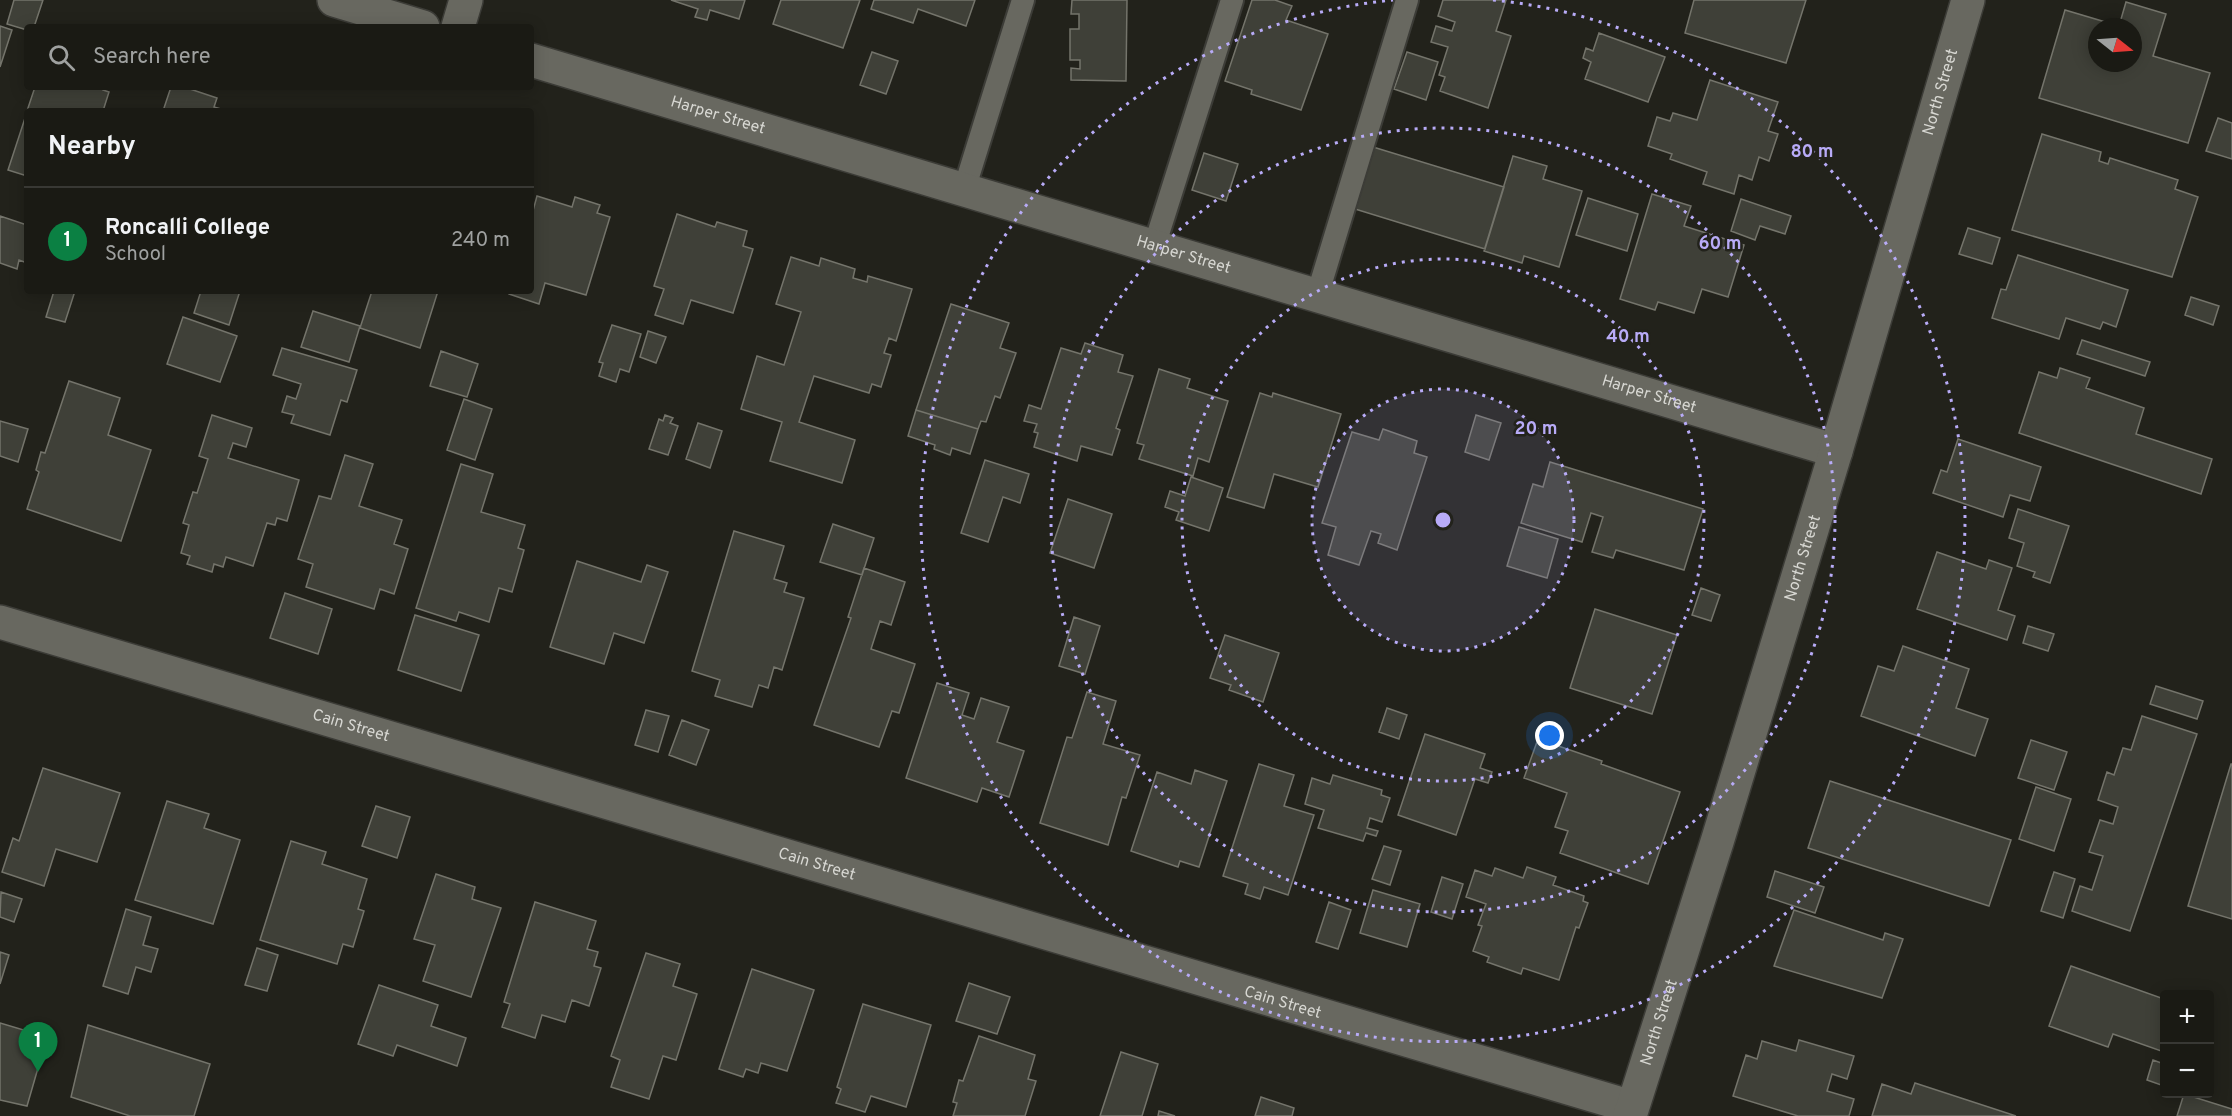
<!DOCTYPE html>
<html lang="en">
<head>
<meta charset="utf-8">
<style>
  body { margin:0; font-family:Overpass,sans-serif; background:#23231d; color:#f1f3f6 }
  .controls { position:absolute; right:18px; bottom:18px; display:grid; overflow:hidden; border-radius:6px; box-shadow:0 3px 15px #0003 }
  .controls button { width:54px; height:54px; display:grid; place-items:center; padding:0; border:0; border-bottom:2px solid #383834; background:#1a1a14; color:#f1f3f6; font:30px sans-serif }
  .compass { position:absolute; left:2088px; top:18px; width:54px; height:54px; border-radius:50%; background:#1a1a14; box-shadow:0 3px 15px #0003; rotate:107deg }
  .you { position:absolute; left:1550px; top:736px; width:21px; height:21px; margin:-15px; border:4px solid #fff; border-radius:50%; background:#1a73e8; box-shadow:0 0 0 9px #1a73e833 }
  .badge { display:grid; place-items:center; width:39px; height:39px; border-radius:50%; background:#0b8043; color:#fff; font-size:20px; font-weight:700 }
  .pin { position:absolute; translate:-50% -50px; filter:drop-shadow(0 2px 3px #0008) }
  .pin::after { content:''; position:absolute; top:32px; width:21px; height:18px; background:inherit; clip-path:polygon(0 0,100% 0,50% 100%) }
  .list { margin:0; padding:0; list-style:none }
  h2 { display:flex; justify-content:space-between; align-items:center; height:78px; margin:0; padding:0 24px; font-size:26px }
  h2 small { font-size:20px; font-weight:400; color:#9fa1a0 }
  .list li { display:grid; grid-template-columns:39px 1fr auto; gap:18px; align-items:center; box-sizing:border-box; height:108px; padding:0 24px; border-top:2px solid #383834 }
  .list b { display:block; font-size:22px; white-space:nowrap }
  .list p { margin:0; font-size:20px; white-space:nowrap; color:#9fa1a0 }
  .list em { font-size:20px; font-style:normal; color:#9fa1a0 }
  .icon { flex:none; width:33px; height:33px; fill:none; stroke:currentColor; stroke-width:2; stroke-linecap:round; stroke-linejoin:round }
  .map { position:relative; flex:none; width:2232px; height:1116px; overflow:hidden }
  .search { position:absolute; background:#1a1a14; box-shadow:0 3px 15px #0003; left:24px; top:24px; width:510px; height:66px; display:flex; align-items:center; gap:15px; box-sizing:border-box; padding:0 21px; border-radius:6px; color:#9fa1a0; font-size:22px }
  .panel { position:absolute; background:#1a1a14; box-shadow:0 3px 15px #0003; left:24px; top:108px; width:510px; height:186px; border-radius:6px }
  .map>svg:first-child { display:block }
  .building { fill:#3f4038; stroke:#74746b; stroke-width:1.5; fill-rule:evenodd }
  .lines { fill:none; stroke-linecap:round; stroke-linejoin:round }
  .lane-casing { stroke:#3c3c37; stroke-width:26 }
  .street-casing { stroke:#3c3c37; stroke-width:36 }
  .secondary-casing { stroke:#3c3c37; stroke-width:36 }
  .lane { stroke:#686860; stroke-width:22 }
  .street { stroke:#686860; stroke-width:33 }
  .secondary { stroke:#686860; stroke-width:33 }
  .ring { fill:none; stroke:#b8abf7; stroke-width:3; stroke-dasharray:3 6 }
  .labels { text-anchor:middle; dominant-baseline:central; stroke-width:5; stroke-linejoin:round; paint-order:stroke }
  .street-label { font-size:16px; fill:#d7d7d2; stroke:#22221b }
  .centre { fill:#b8abf7; stroke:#22221b; stroke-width:3 }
  .ring-label { font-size:18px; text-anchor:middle; font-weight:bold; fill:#b8abf7; stroke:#22221b; stroke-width:5; stroke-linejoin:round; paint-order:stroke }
</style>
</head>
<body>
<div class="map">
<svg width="2232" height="1116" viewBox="0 0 2232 1116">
  <rect width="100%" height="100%" fill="#22221b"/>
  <path class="building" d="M14,0H43L34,27H27V30L7,24Z
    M671,0H745L739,19L710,10L707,20L695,17L698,9Z
    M781,0H860L843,48L773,24Z
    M874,0H975L966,26L918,9L913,23L871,9Z
    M1072,0H1127L1126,81L1071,80V68L1080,69V60H1070V29H1079V14H1071Z
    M1252,0H1275L1292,6L1286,20L1328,34L1301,110L1251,94L1252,90L1225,81Z
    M1443,0H1506L1496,31L1511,36L1488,108L1440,91L1445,77L1439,75L1448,47L1431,42L1436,26L1452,31L1455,22L1438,16Z
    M1694,0H1806L1786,63L1685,33Z
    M2126,2L2166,14L2153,56L2210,73L2188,143L2039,98L2065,10L2119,26ZM2097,27H2133V63H2097Z
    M0,26L12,30L0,67Z
    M1599,33L1665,57L1648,102L1585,79L1591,62L1583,58L1586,48L1593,51Z
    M872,52L898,61L886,94L860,85Z
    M1407,52L1438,62L1426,100L1394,89Z
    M1710,80L1778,102L1768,131L1778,134L1769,161L1759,157L1752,180L1739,175L1734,194L1703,184L1707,172L1670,159L1672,154L1648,146L1657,117L1670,121L1673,113L1697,120Z
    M35,87H104L103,90L109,92L103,111H27Z
    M171,87H184L217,98L214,107L228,111H163Z
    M27,112V176L8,170Z
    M2218,118L2232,123V159L2206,151Z
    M2042,134L2101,152L2099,161L2108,164L2110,158L2178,180L2175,189L2198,197L2172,277L2012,230Z
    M1373,147L1504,187L1485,249L1355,209Z
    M1204,153L1238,164L1226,201L1192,190Z
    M1513,156L1547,166L1543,179L1582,191L1559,267L1524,256L1522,263L1484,251Z
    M1652,194L1691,206L1684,226L1744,245L1728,297L1702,289L1694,313L1658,302L1655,310L1620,299Z
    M537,196L572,207L575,197L600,205L597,213L610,217L586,295L545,283L539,304L509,294L510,291H531V218Z
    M1588,198L1638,214L1627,251L1576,235Z
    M1741,199L1791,216L1785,234L1760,226L1755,240L1731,231Z
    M677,214L715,227L717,222L747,231L743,246L753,249L733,313L691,300L683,324L655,315L664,289L654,286Z
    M0,216L27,225V263L19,260L17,269L0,263Z
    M1968,228L2000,238L1992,264L1959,254Z
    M2018,255L2128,290L2116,327L2103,322L2100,329L2066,318L2059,339L1992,318L2001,289L2006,290Z
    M791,257L819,266L821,258L855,269L853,278L867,282L868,276L912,289L896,341L889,338L884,353L891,355L881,387L872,384L869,393L814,376L799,422L855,440L842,483L770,461L782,422L741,409L757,356L784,365L801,312L776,304Z
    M54,291H75L65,322L46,317Z
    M201,291H240L229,325L194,313Z
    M372,291H438L420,348L360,328Z
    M2191,297L2219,306L2213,325L2185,315Z
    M951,304L1009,323L1000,348L1016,353L1000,398L995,396L986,422L981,421L978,429L916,410Z
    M313,311L360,326L349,362L301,347Z
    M183,317L237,336L220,382L167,364Z
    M612,325L641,334L629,372L620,369L616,382L599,376L603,363L599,362Z
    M648,331L666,337L656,363L640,357Z
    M2082,340L2150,362L2145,376L2077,354Z
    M1085,343L1123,355L1118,372L1133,376L1116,428L1120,430L1112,455L1081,446L1077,461L1034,447L1038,433L1034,432L1037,424L1024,421L1029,405L1041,409L1061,348L1081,354Z
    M282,348L357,370L347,402L341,400L330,435L291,423L294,415L282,412L287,396L296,399L301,384L273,375Z
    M441,351L478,364L467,397L430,386Z
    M2060,368L2090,378L2086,388L2144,408L2136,434L2212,459L2201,494L2019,433L2039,372L2057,378Z
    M1159,369L1190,379L1187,388L1228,401L1209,462L1198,458L1193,476L1139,459L1144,445L1137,443Z
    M69,381L120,398L108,435L151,450L121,541L27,509L39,472L36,470L41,452L45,453Z
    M1260,393L1272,397L1273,393L1341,414L1318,487L1274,474L1264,508L1227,497Z
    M464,399L492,409L475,460L447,450Z
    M916,410L978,429L970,454L952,448L950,455L934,449L935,445L908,436Z
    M212,415L252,428L246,447L233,443L228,458L299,480L287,521L277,518L275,525L267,523L253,566L226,557L223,567L214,564L212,572L187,564L190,556L181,553L189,525L183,523L193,492L197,493L208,459L199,456Z
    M665,415L673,418L670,423L678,426L668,455L649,449L659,419L663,421Z
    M1476,415L1501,423L1489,460L1465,452Z
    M0,421L28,429L18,462L0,456Z
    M698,423L722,431L710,468L686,459Z
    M1383,429L1417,441L1414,453L1427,457L1397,550L1378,543L1381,534L1371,531L1359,565L1328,555L1336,527L1322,523L1352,432L1379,440Z
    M1958,439L2041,467L2030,501L2010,495L2003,517L1933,493L1941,470L1947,472Z
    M345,455L373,464L359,506L402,520L394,544L408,549L394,594L380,589L374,609L306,587L313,564L298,559L319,496L331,499Z
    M985,460L1029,474L1020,503L1003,497L988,542L961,533Z
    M1550,462L1703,509L1684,570L1616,550L1613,558L1592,552L1603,517L1591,513L1582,542L1521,523L1533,484L1543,487Z
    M461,464L493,474L481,512L525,525L518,548L524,550L512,592L499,588L489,622L459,612L456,621L416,608Z
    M1191,477L1223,488L1209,531L1176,520L1179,512L1165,507L1170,491L1185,496Z
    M1068,499L1112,514L1094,568L1050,553Z
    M2018,509L2069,526L2050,583L2033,577L2035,572L2017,566L2024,543L2009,538Z
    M833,524L874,538L862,575L820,562Z
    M1519,527L1558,539L1547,578L1507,566Z
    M734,531L784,546L774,579L787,583L784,592L804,598L782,670L774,667L768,688L759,685L752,707L715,696L720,680L692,671Z
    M1937,552L1986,569L1989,560L2012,568L1998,610L2015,616L2007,640L1917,609Z
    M577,561L641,582L647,565L668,572L644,643L614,633L604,664L550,647Z
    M864,568L905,582L891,625L880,621L871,649L915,664L899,713L892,711L879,747L814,725L851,618L848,617Z
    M1701,588L1720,595L1711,621L1692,615Z
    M285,593L332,609L318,654L270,638Z
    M1595,609L1677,635L1652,714L1570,688Z
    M415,615L479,635L461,691L398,670Z
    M1074,617L1100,626L1085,674L1059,666Z
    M2028,626L2054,634L2048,651L2023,643Z
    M1225,635L1279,653L1263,702L1229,690L1231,685L1210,678Z
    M1903,646L1969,669L1956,708L1988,719L1975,756L1861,716L1878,666L1894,671Z
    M937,683L969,693L962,715L974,719L981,698L1009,707L997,742L1024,751L1009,797L982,788L977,802L906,778Z
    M2156,686L2203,701L2197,719L2150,704Z
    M1087,692L1116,701L1103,744L1140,755L1126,798L1122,797L1108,845L1040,823L1067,737L1072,738Z
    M1387,708L1407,715L1399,739L1379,732Z
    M646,710L669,716L658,752L635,745Z
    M2142,716L2197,734L2130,931L2072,911L2080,886L2092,890L2103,856L2089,852L2100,820L2113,824L2118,807L2098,800L2107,772L2114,775L2123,748L2131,750Z
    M682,720L709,730L696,765L669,755Z
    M1425,734L1485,754L1480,768L1492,772L1488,783L1475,779L1456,835L1398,815Z
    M1538,739L1602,761L1601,764L1680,792L1648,884L1560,853L1568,831L1555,827L1567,793L1524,778Z
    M2031,740L2067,752L2054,790L2018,778Z
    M1259,764L1294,775L1284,806L1314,815L1288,895L1264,887L1260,899L1245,894L1248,884L1223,876Z
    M2231,764H2232V919L2188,906Z
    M43,768L120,793L97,862L56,849L44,886L2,872L13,838L19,841Z
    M1195,770L1227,781L1199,867L1180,861L1178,867L1131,851L1157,772L1191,784Z
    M1333,775L1382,790L1381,795L1390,798L1382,822L1370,818L1367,828L1378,831L1376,836L1366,833L1363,841L1318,828L1324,810L1305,804L1312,778L1330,784Z
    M1830,781L2011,840L1989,906L1808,848Z
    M2036,787L2071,799L2054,851L2019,839Z
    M167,801L209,814L204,828L240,840L213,924L135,900Z
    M376,806L410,817L397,858L362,846Z
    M291,841L326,852L322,864L367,879L358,909L364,911L353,947L343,944L337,964L260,940Z
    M1384,846L1401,851L1390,885L1372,879Z
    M1527,867L1556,877L1553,885L1584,896L1583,901L1588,903L1579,928L1576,927L1559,980L1523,968L1521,974L1487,962L1489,957L1473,951L1482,926L1478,925L1486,904L1466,897L1475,870L1492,876L1495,868L1523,878Z
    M1775,871L1824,887L1815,913L1767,897Z
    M2054,872L2075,879L2063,918L2041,911Z
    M436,874L475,887L472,899L501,908L471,997L423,981L435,945L414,939Z
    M1442,877L1463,884L1452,919L1431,912Z
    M1373,890L1420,904L1407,947L1360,933Z
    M1,892L22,899L14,922L0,917Z
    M535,902L596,921L587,949L598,952L594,966L601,968L589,1006L572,1000L565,1022L542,1015L535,1038L502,1027L510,1004L504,1002Z
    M1329,902L1351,910L1338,949L1316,942Z
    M126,909L151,917L143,945L158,949L151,972L136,967L128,994L103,986Z
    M1794,910L1883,940L1885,933L1903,939L1882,998L1774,966Z
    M257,948L278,955L267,991L245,985Z
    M0,952L9,955L0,984Z
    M646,953L680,964L673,986L697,994L676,1060L663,1056L649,1099L611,1087L620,1060L611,1056Z
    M2071,966L2164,999V1052L2113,1034L2108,1047L2049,1026Z
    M752,969L814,990L787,1071L761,1063L758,1073L746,1069L743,1077L719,1069Z
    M969,983L1010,997L997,1034L956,1021Z
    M379,985L438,1005L431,1026L466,1038L457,1066L397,1045L393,1056L358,1044Z
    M863,1004L931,1025L906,1107L871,1096L865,1112L836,1103L841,1089L837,1087Z
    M0,1023L47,1037L27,1106L0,1100Z
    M88,1025L210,1064L194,1116H130L71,1097Z
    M979,1036L1035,1055L1028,1079L1036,1081L1025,1116H953L957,1103L953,1102L959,1080L963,1081Z
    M1799,1040L1854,1056L1847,1079L1832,1074L1827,1091L1854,1099L1849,1116H1798L1733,1096L1746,1055L1757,1059L1762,1041L1796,1051Z
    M1121,1052L1158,1064L1142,1116H1100Z
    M2153,1060L2164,1064V1086L2147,1080Z
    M1915,1083L2016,1116H1872L1882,1084L1911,1094Z
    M2184,1094L2232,1109V1116H2177Z
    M1261,1097L1294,1108L1292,1116H1255Z
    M1159,1111L1175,1116H1158Z"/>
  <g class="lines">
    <g class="lane-casing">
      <path id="lane" d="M964,190L1023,0
        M1154,247L1232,0
        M1317,296L1407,0"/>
    </g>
    <g class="street-casing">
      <g id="street">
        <path d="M334,0L423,27"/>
        <path d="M458,27L466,0"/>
        <path id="s1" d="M531,60L1836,451"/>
        <path id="s2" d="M0,622L1632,1107"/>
      </g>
    </g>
    <g class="secondary-casing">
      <g id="secondary">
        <path id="s3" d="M1630,1116L1717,842L1836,451L1968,0"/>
      </g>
    </g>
    <use href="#lane" class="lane"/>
    <use href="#street" class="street"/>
    <use href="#secondary" class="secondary"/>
  </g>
  <circle cx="1443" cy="520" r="131" fill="#b8abf7" fill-opacity=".12"/>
  <g class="ring">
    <circle cx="1443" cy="520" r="131"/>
    <circle cx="1443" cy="520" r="261"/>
    <circle cx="1443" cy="520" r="392"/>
    <path d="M1493 0A522 522 0 1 1 1393 0"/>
  </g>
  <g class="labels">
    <g class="street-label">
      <text stroke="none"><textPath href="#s3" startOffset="1070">North Street</textPath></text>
      <text stroke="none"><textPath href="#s1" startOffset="195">Harper Street</textPath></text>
      <text stroke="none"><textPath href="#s1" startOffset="681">Harper Street</textPath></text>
      <text stroke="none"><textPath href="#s1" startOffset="1167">Harper Street</textPath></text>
      <text stroke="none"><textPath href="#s3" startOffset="584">North Street</textPath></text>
      <text stroke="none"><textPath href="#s2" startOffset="366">Cain Street</textPath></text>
      <text stroke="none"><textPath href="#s2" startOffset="852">Cain Street</textPath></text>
      <text stroke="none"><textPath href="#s2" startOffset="1338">Cain Street</textPath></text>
      <text stroke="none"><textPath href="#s3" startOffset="98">North Street</textPath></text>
    </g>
  </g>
  <circle cx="1443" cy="520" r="9" class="centre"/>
  <g class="ring-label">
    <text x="1812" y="157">80 m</text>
    <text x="1720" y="249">60 m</text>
    <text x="1628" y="342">40 m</text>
    <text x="1536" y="434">20 m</text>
  </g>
</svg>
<div class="controls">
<button>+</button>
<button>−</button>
</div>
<svg class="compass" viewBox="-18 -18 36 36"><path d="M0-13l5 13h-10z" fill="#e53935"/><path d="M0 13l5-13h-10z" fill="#9fa1a0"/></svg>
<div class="you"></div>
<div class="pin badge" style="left:38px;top:1072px">1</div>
<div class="search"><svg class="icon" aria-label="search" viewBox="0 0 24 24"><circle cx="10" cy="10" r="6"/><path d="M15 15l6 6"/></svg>Search here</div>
<section class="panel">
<h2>Nearby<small></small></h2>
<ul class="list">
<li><span class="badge">1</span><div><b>Roncalli College</b><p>School</p></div><em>240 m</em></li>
</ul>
</section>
</div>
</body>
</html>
